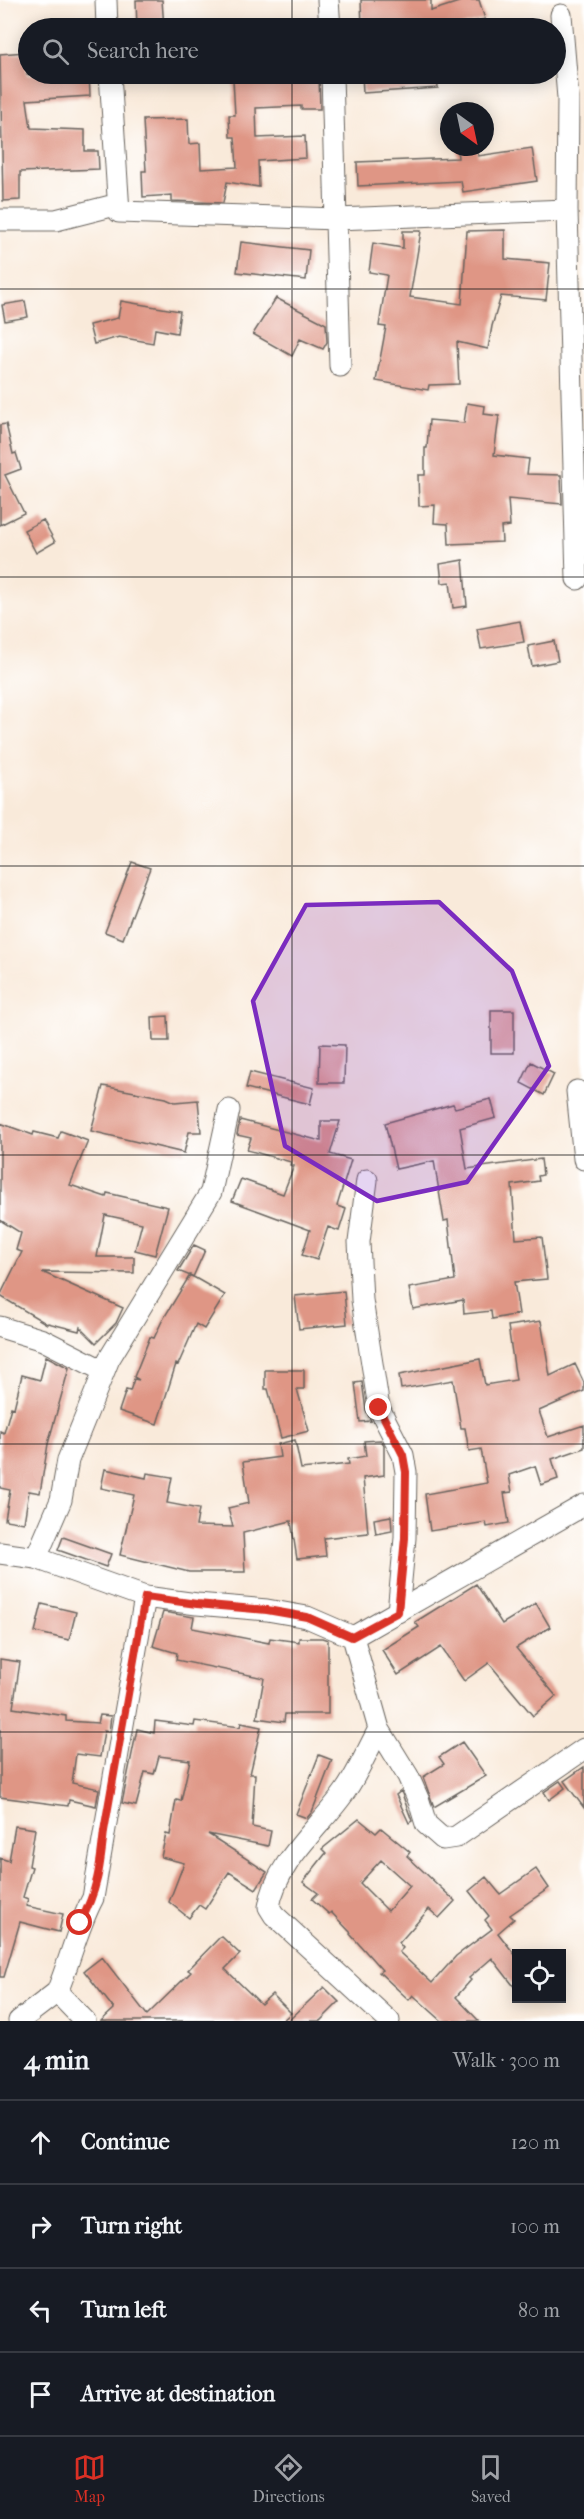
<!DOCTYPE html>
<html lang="en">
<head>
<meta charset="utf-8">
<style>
  body { margin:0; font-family:"IM FELL French Canon",serif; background:#242831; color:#f1f3f6 }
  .controls { position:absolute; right:18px; bottom:18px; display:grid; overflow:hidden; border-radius:0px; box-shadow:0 3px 15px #0003 }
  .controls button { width:54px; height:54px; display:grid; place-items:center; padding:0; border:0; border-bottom:2px solid #363941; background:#171b24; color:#f1f3f6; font:30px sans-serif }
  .compass { position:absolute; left:440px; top:102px; width:54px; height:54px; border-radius:50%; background:#171b24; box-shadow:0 3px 15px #0003; rotate:147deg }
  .stop { position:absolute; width:18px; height:18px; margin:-14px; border:4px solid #d93025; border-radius:50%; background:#fff }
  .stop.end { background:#d93025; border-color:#fff; box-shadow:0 2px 6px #0008 }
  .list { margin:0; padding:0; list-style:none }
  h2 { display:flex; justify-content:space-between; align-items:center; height:78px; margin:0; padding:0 24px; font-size:26px }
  h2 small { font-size:20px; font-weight:400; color:#9ea1a6 }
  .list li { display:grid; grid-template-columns:39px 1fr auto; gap:18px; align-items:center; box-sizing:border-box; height:84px; padding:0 24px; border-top:2px solid #363941 }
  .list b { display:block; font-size:22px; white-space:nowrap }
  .list em { font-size:20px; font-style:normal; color:#9ea1a6 }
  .icon { flex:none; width:33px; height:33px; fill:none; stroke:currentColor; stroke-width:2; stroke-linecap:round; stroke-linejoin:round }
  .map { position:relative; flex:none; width:584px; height:2021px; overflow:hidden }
  .search { position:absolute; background:#171b24; box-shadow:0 3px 15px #0003; left:18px; right:18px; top:18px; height:66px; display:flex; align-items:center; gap:15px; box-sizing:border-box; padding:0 21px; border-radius:33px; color:#9ea1a6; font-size:22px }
  .sheet { height:414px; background:#171b24 }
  nav { display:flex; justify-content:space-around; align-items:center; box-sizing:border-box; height:84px; border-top:2px solid #363941; background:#171b24; font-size:16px; color:#9ea1a6 }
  nav a { display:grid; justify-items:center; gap:3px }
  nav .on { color:#d93025 }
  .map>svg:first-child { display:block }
  .building { fill:#df9685; fill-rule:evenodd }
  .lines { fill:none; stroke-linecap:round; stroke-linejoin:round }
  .street-casing { stroke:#69645e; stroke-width:23 }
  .street { stroke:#fff; stroke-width:21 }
  .route { stroke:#d93025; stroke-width:8 }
  .marked { fill:#7b2cbf; fill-opacity:0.2; stroke:#7b2cbf; stroke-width:4.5; stroke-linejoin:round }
  .grid { fill:none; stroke:#1c1c1c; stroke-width:1.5; stroke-opacity:0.55 }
</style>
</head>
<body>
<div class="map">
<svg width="584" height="2021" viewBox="0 0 584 2021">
  <rect width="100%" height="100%" fill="#fff"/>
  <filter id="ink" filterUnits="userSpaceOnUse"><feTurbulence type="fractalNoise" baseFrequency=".0167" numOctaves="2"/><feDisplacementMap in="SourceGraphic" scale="12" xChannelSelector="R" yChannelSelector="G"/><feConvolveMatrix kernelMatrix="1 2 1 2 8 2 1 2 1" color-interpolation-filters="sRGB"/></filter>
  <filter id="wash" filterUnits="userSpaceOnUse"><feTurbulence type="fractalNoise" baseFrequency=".008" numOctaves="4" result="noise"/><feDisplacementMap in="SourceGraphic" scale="24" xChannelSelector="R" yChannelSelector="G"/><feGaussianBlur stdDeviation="1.35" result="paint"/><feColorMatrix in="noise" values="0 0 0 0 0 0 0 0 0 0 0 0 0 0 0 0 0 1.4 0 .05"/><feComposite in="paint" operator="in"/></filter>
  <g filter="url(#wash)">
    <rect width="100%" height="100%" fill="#f9eada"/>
    <g id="blocks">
      <path class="building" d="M136,0H162L164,28H137Z
        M361,0H431V11L465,0H479L485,19L454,28H362Z
        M26,52L27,75L89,74L90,96L27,100L31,128L85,130V151H98L99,169L20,172V200L3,201L0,54Z
        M302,74L319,75L320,109H301V106L256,108L257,138L305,136L306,158L258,161L259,187L227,182L223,203L172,201V195L143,197L142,171H146L143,120L188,119L189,144L200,143L201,169L237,167L235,137H230L229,115H235L233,79L302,76Z
        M362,74H437L438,88L363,93Z
        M457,147H477L478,156L532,148L537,181L463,192L461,181L358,186L357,162L458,158Z
        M505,230V259L550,263L546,300L501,296L492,326L488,349L457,342L459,384L429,385L428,390L376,381L386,327L379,326L387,275L369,272L373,243L403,248V231H421L410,297L462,304L467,231Z
        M241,242L309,250L306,280L237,272Z
        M276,298L326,324L327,342L323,349L300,339L292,356L253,334Z
        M25,301L28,317L5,321L2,305Z
        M121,301L180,311L177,333L155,329L153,343L119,337L94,344L89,325L118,318Z
        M467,403L485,406L484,414L499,416L494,455L529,459L527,474L561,475L562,504L508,499L510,526L501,527L502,542L449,544L448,524L434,523L435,505L419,506L418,475H425V448H427L429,420L464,423Z
        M6,424L13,454L16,453L21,469L5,475L24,513L0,525V425Z
        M43,520L55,542L36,553L24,530Z
        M463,560L467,606L453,608L450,582L442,583L440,564Z
        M520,621L524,642L481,649L477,629Z
        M554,641L558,661L532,666L528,646Z
        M132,862L150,868L123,939L105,932Z
        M491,1010H514V1053H491Z
        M168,1016L169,1041H153L152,1017Z
        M320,1044L345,1045L344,1083H319Z
        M531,1062L554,1074L544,1095L521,1083Z
        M250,1072L314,1088L310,1104L246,1088Z
        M103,1086L166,1098L175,1102L198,1100L201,1132H189L184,1153L91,1131Z
        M491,1099L496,1118L460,1128L467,1169L541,1159L543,1175L538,1176L539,1181L512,1185L516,1239L542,1237L547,1279L514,1282L519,1314L492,1319L491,1311L464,1314L463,1300L413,1309L409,1288L455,1280L448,1220L444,1221L434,1161L396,1169L385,1123L453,1104L455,1108Z
        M240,1120L321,1141V1121H340L330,1154L351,1160L337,1206L346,1209L339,1231L328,1227L317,1260L302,1255L310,1230L232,1201L241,1179L283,1194L294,1166L290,1165L291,1162L247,1150L251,1138L237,1135Z
        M0,1123L33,1135L34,1132L58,1138L61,1131L88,1141L70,1185L106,1197L107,1193L168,1207L155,1255L135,1250L142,1223L105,1215L97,1257H134V1273L42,1272L123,1308L116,1323L96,1343L80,1327L79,1331L48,1323L47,1324L0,1296L22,1252L16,1250L21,1233L0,1220Z
        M194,1245L205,1250L193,1277L178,1271Z
        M190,1275L225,1295L204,1329L196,1324L178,1365L176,1364L157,1424L119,1411L126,1390L130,1391L134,1379L139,1380L134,1377L150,1337L154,1338L162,1321Z
        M344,1291L347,1324L299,1329L295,1296Z
        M541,1321L550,1376L575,1364L584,1383V1391L539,1411L548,1437L584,1425V1448L552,1459L558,1479L541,1485L535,1466L509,1475L512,1492L504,1493L509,1523L487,1527L486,1522L430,1531L425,1494L487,1483L481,1449L469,1451L465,1428H461L453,1380L401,1389L399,1375L480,1359L485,1385L516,1380L508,1326Z
        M46,1356L69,1368L48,1444L40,1493L29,1491L24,1523L5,1520L10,1490L0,1488V1431L4,1433L11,1407L14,1408L22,1375L40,1380Z
        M265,1370H304V1389H297L309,1431L281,1438L268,1389H265Z
        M362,1382L366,1410L371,1421L360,1422L355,1383Z
        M295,1440L301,1469L349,1464L348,1459L366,1456L364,1441L381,1440L384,1445V1475L363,1478L368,1533L324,1538L326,1556L297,1559L291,1521L243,1533L245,1572H189L120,1555L134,1495L101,1488L105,1469L146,1478L147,1473L172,1477L167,1503L199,1509L196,1526L233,1527L228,1508L249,1503L243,1462L280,1457L278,1444Z
        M391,1516L392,1531L376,1534L374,1519Z
        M63,1537L111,1554L106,1567L58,1550Z
        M476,1584L502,1624L536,1603L550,1627L516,1648L556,1696L533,1716L489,1663L464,1681L441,1647L398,1675L382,1650L419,1627L415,1622Z
        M42,1604L76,1612L69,1640L35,1632Z
        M163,1612L194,1617L192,1628L269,1643L270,1638L299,1642V1638H322L328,1640V1714H285L284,1722L257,1718L264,1678L176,1660L177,1653L153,1646Z
        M0,1659L20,1662L13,1708L66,1716V1721L98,1723L100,1715L111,1716L109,1732L104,1731L100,1757L76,1754L72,1783L99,1789L96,1806L69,1800L68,1806L0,1797Z
        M155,1721L194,1726L195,1721L240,1727L241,1723L261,1727L250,1774H255L252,1827L271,1831L268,1846L208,1834L267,1872L256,1889L229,1872L205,1909L199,1905L189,1918L169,1902L184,1863L161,1857L166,1834L170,1835L176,1800L181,1801L190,1760L159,1756L154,1774L145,1772L136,1806L122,1803L137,1729L154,1733Z
        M462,1742L486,1776L434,1807L423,1777L444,1764L439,1757Z
        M319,1755L332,1760L312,1812L307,1818L296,1814Z
        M584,1767V1808L564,1781Z
        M560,1781L565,1788L549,1800L544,1792Z
        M401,1791L412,1821L409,1823L396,1795Z
        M359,1819L376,1833L381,1828L410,1852L407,1856L455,1901L439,1918L429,1909L399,1943L403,1948L399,1952L432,1983L456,1956L492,1929L485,1920L489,1916L469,1891L486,1877L500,1894L536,1869L549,1888L510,1915L514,1919L498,1933L516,1956V1989L492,1958L469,1978L471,1980L456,1997L479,2021H442L413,1995L409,2000L379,1972L382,1970L350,1934L351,1933L331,1912L329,1914L312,1899L318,1893L303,1882L326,1853L322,1849ZM381,1860L410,1886L388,1911L360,1883Z
        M15,1826L35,1829L29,1866L32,1867L23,1897L28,1899L26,1906L63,1914L59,1932L20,1922L4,1977H0V1858L9,1861Z
        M221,1936L240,1954L225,1969L261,2004L272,1994L291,2013L282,2021H101L114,2009L84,1971L102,1957L147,2015L191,1972L188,1970Z
        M324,1987L339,2002L320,2021H288Z"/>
    </g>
  </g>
  <g filter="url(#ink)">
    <use href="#blocks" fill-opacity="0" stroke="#69645e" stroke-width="1.5"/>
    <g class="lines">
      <g class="street-casing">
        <path id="street" d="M106,0L107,28
          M328,0L330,28
          M561,15L568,98L567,210L577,579
          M110,74L119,212L337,219L567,210
          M332,74L340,366
          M0,220H56L119,204
          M577,1091L584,1159
          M367,1180L359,1242L362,1300L379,1408L403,1455L406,1472L405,1538L398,1612
          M0,1327L43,1340L104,1371
          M0,1553L36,1558L145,1597L197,1604L267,1610L307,1617L353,1637
          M36,1558L61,1500L68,1460L109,1359L211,1192L229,1110
          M353,1637L379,1729L408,1776L419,1801L426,1824L443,1839L456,1837L584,1749
          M353,1637L584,1505
          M379,1729C368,1749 359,1771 346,1790C321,1827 276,1861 269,1907L274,1915L389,2021
          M19,2021L57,1992
          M85,2021L57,1992C70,1961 77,1928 93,1898L145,1597"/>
      </g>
      <use href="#street" class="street"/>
    </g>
  </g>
  <g class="lines" filter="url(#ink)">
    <path class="route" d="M80,1923C98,1889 100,1868 104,1831L145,1597L197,1604L267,1610L307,1617L352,1637L398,1612L405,1538L406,1472L403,1455L379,1408"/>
  </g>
  <path class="marked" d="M439,902L512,971L549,1066L467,1182L377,1201L285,1146L253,1001L306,905Z"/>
  <path class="grid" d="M292,0V28M292,74V2021M0,289H584M0,577H584M0,866H584M0,1155H584M0,1444H584M0,1732H584"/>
</svg>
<div class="controls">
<button><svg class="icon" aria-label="locate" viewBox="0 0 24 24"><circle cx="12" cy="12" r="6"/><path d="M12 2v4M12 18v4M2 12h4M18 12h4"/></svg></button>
</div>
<svg class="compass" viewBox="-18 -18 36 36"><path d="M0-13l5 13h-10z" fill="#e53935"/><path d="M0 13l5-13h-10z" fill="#9ea1a6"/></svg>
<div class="stop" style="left:80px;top:1923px"></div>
<div class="stop end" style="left:379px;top:1408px"></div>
<div class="search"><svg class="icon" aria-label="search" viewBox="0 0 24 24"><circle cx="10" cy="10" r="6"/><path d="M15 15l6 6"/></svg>Search here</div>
</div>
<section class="sheet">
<h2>4 min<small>Walk · 300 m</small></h2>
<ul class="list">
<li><svg class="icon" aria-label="ahead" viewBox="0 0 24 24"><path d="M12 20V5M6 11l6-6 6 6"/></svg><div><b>Continue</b></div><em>120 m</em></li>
<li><svg class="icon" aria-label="right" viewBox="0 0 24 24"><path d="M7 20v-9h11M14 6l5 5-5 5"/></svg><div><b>Turn right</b></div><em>100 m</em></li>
<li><svg class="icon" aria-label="left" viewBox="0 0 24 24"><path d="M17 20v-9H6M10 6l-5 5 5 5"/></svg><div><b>Turn left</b></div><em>80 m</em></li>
<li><svg class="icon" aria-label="arrive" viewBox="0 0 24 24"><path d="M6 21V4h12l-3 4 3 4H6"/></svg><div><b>Arrive at destination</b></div></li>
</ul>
</section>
<nav>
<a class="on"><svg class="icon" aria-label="map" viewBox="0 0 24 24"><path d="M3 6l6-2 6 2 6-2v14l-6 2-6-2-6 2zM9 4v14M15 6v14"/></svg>Map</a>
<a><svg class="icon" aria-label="directions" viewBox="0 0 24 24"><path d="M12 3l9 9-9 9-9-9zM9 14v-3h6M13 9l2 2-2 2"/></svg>Directions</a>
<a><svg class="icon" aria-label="saved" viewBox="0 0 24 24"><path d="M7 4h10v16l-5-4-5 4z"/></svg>Saved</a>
</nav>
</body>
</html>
